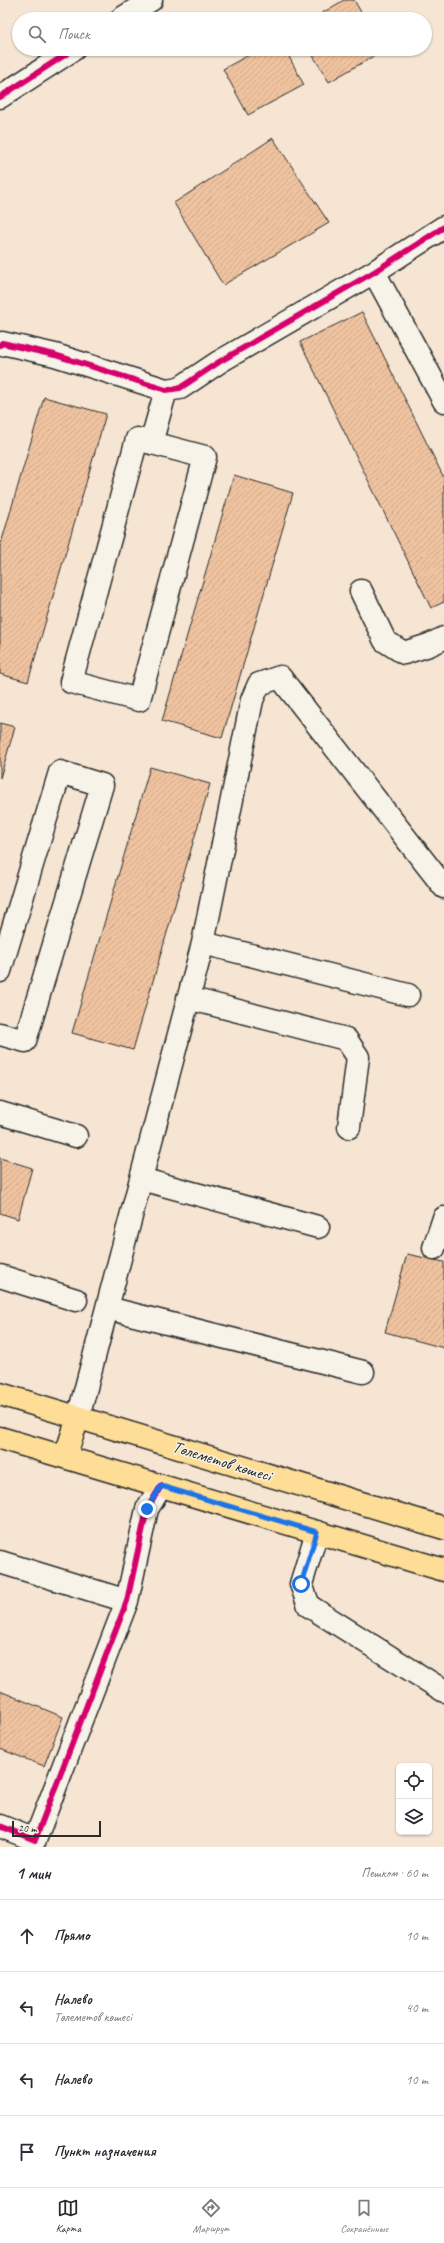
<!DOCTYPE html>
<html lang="ru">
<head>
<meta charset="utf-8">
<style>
  body { margin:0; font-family:Caveat,sans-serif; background:#f7f7f7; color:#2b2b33 }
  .controls { position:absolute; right:12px; bottom:12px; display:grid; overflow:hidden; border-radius:6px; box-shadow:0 1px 3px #0004 }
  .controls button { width:36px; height:36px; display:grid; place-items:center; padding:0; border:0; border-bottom:1px solid #e1e1e2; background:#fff; color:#2b2b33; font:20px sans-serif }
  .scale { position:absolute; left:12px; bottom:10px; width:89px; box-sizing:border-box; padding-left:4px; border:2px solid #2b2b2b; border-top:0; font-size:11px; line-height:14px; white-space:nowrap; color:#2b2b2b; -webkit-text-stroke:3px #f7f3e8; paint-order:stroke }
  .stop { position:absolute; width:12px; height:12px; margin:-9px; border:3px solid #1a73e8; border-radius:50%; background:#fff }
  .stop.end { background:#1a73e8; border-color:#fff; box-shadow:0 1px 4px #0008 }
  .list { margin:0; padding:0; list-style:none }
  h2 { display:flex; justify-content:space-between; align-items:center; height:52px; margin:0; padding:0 16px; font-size:17px }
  h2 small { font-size:13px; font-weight:400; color:#7c7c81 }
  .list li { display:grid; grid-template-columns:26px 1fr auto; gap:12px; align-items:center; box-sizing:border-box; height:72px; padding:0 16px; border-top:1px solid #e1e1e2 }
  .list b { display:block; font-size:15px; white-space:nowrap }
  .list p { margin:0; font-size:13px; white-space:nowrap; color:#7c7c81 }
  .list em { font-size:13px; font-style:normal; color:#7c7c81 }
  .icon { flex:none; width:22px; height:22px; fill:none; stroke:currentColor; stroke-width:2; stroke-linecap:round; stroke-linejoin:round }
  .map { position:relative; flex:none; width:444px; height:1847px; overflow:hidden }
  .search { position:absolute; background:#fff; box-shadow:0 1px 3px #0004; left:12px; right:12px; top:12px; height:44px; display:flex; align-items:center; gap:10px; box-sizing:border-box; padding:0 14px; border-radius:22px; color:#7c7c81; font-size:15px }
  .sheet { height:340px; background:#fff }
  nav { display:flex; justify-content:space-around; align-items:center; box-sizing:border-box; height:56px; border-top:1px solid #e1e1e2; background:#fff; font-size:11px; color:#7c7c81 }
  nav a { display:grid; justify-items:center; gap:2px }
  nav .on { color:#2b2b2b }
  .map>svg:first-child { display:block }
  .building { fill:url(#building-hatch); stroke:#2b2b2b }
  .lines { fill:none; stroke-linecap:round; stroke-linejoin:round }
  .minor-casing { stroke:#2b2b2b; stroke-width:25 }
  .major-casing { stroke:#2b2b2b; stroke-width:25 }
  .minor { stroke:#f7f3e8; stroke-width:22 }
  .major { stroke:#fedd96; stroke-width:22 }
  .cycleway-casing { stroke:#f7f3e8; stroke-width:8 }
  .cycleway { stroke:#d6006c; stroke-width:6 }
  .route { stroke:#1a73e8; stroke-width:5 }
  .labels { text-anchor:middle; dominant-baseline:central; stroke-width:3; stroke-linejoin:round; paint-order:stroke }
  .street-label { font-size:17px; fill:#2b2b2b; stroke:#f7f3e8 }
</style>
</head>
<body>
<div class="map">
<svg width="444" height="1847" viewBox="0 0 444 1847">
  <defs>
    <pattern id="building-hatch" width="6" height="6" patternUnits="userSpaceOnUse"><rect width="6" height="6" fill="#f0c3a0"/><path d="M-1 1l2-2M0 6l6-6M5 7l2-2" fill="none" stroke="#cea88a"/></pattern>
  </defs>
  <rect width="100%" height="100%" fill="#f5e5d2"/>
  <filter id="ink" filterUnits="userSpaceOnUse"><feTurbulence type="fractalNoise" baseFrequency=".025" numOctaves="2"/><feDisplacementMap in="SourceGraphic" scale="8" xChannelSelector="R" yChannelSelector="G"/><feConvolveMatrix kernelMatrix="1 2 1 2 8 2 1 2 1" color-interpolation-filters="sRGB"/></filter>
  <g filter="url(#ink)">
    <path class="building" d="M344,0H354L365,19H312Z
      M260,49H285L304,85L248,115L223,69Z
      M309,49H383L384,50L329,82Z
      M273,138L329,223L223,285L174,203Z
      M362,312L444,478V602L431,608L300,342Z
      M44,397L106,414L28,682L0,674V547Z
      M234,475L293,493L222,738L162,721Z
      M0,723L15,727L0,778Z
      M150,767L210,784L133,1050L72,1033Z
      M0,1158L32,1168L18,1219L0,1213Z
      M407,1254L444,1262V1348L385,1332Z
      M0,1691L63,1717L44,1766L0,1749Z"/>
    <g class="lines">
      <g class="minor-casing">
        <path id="minor" d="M121,19L151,0
          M0,97L74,49
          M374,272L444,401
          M0,345L2,343L55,355L166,390L180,388L219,362L374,272L444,227
          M137,439L205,457L139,700L71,682Z
          M151,443L166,390
          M361,591L385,641L404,653L429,645L444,638
          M203,943L408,995
          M0,971L60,772L102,785L25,1041L0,1034
          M188,998L346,1039L358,1057L349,1127
          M0,1113L76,1136
          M141,1179L318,1227
          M434,1248L444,1218
          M0,1276L76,1300
          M107,1308L363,1372
          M78,1418L203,943L252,700L259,684L280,677L444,887
          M317,1532L301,1584L309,1606L444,1691
          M0,1562L127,1601
          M0,1826L35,1840L127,1601L147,1509L161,1486"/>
      </g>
      <g class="major-casing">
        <path id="major" d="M0,1394L444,1528
          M0,1438L444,1570
          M65,1457L78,1418"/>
      </g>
      <use href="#minor" class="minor"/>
      <use href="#major" class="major"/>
      <g class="cycleway-casing">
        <path id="cycleway" d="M0,97L74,49
          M0,345L2,343L55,355L166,390L180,388L219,362L374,272L444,227
          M0,1826L35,1840L127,1601L147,1509L161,1486"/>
      </g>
      <use href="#cycleway" class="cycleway"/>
    </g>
  </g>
  <g class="lines" filter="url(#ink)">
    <path class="route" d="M147,1509L161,1486L317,1532L301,1584"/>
  </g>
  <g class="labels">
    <g class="street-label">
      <text transform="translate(222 1461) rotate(17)">Төлеметов көшесі</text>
    </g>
  </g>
</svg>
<div class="controls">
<button><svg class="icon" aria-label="locate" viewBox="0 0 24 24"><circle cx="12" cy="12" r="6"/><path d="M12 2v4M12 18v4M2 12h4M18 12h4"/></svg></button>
<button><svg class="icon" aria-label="layers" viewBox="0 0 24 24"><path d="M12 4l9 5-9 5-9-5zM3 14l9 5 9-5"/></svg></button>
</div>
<div class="scale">20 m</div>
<div class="stop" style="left:301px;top:1584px"></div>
<div class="stop end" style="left:147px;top:1509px"></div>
<div class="search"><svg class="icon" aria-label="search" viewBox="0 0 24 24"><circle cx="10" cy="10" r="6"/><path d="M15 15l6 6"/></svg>Поиск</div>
</div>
<section class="sheet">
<h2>1 мин<small>Пешком · 60 m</small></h2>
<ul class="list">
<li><svg class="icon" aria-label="ahead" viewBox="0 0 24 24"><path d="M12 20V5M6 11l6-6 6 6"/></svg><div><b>Прямо</b></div><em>10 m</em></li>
<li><svg class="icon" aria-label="left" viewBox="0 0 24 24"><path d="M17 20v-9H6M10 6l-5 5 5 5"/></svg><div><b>Налево</b><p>Төлеметов көшесі</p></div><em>40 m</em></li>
<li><svg class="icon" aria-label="left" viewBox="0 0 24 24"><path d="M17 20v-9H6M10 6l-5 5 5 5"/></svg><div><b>Налево</b></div><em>10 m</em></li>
<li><svg class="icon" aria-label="arrive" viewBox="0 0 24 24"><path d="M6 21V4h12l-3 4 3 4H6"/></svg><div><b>Пункт назначения</b></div></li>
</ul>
</section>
<nav>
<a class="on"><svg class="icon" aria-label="map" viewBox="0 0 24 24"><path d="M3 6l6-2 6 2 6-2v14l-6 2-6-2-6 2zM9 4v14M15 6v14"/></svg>Карта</a>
<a><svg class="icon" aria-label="directions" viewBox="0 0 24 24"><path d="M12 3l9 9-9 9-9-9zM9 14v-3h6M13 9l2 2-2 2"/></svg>Маршрут</a>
<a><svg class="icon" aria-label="saved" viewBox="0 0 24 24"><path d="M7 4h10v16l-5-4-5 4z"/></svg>Сохранённые</a>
</nav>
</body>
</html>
